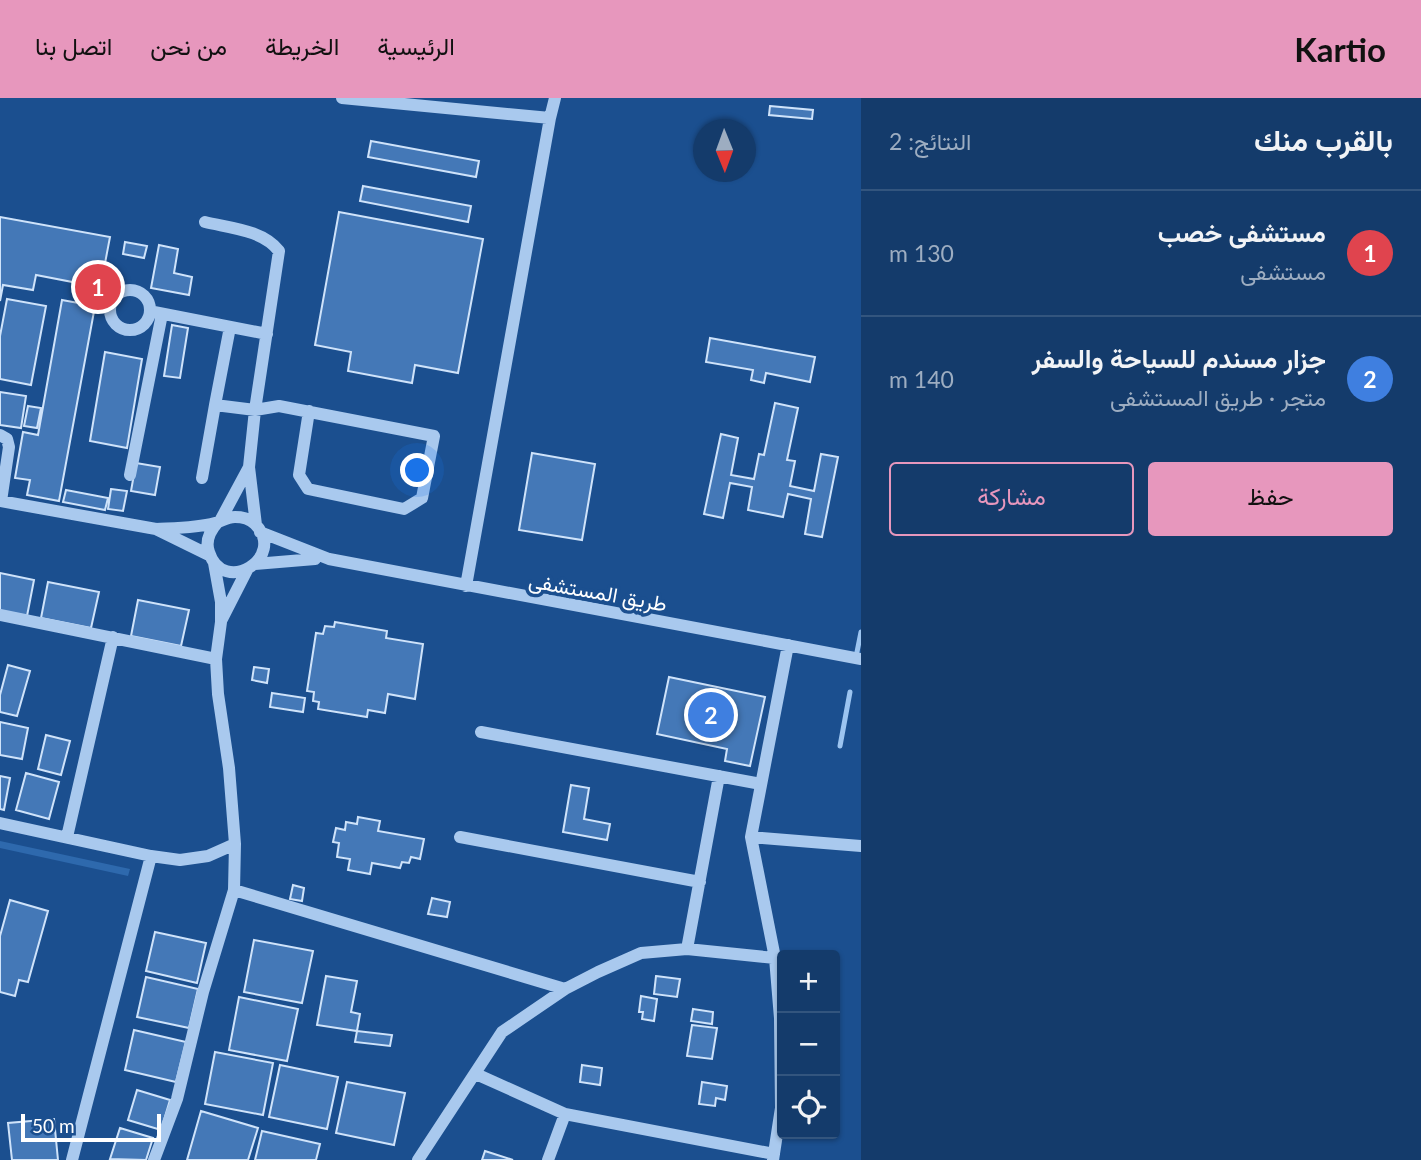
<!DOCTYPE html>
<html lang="ar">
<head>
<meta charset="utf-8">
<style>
  body { margin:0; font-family:Lato,Vazirmatn,sans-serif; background:#214673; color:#f1f3f6; direction:rtl }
  .controls { position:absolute; right:21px; bottom:21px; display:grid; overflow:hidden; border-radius:7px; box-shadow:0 2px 5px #0004 }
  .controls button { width:63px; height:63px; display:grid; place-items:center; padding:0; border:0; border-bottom:2px solid #33557e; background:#143b6b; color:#f1f3f6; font:35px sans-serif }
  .compass { position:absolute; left:693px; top:21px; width:63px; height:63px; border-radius:50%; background:#143b6b; box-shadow:0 2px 5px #0004; rotate:179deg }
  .scale { position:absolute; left:21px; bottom:18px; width:140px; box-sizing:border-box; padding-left:7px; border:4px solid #fff; border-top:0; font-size:19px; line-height:24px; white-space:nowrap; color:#fff; -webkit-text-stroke:5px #1b4f8f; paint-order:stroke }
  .you { position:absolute; left:418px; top:373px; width:24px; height:24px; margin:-18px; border:5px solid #fff; border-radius:50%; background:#1a73e8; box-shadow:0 0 0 10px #1a73e833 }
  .badge { display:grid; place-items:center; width:46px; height:46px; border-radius:50%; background:#e797bd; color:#fff; font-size:23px; font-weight:700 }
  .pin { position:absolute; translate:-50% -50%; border:4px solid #fff; box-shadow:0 2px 7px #0006 }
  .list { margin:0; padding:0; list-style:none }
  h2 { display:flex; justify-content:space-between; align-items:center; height:91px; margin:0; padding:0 28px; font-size:30px }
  h2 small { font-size:23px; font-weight:400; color:#9dadc1 }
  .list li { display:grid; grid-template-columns:46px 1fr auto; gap:21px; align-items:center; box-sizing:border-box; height:126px; padding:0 28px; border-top:2px solid #33557e }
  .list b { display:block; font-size:26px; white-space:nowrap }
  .list p { margin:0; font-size:23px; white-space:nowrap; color:#9dadc1 }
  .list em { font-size:23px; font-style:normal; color:#9dadc1 }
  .actions { display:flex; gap:14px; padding:21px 28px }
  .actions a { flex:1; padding:16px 0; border:2px solid #e797bd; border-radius:7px; text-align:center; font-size:24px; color:#e797bd }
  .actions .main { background:#e797bd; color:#111 }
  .icon { flex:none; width:38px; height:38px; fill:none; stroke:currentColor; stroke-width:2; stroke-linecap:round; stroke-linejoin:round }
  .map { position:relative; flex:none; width:861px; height:1062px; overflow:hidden; direction:ltr }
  header { display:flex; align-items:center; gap:42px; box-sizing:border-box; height:98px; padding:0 35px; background:#e797bd; color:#111 }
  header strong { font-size:33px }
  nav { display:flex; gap:38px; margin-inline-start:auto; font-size:24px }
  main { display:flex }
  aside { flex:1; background:#143b6b }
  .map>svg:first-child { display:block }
  .green { fill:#2e69ad }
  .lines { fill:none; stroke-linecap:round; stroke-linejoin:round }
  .stream { stroke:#9cc4f0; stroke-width:5 }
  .building { fill:#4478b7; stroke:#cfe3fa; stroke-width:2 }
  .minor { stroke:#a9c9ee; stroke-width:12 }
  .labels { text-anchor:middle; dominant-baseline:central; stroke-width:7; stroke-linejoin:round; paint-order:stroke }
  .street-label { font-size:21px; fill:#fff; stroke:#1b4f8f }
</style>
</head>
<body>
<header>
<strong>Kartio</strong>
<nav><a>الرئيسية</a><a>الخريطة</a><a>من نحن</a><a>اتصل بنا</a></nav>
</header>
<main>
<aside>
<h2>بالقرب منك<small>النتائج: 2</small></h2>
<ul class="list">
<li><span class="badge" style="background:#e0444e">1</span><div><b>مستشفى خصب</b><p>مستشفى</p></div><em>130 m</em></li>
<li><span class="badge" style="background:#3f7fe0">2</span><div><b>جزار مسندم للسياحة والسفر</b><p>متجر · طريق المستشفى</p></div><em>140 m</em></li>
</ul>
<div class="actions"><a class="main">حفظ</a><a>مشاركة</a></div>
</aside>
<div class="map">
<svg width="861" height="1062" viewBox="0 0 861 1062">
  <rect width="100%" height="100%" fill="#1b4f8f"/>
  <path class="green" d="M0,743L130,771L128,778L0,750Z"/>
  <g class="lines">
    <path class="stream" d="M857,554L861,534
      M840,648L850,594"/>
  </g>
  <path class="building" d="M770,8L813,12L812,21L769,17Z
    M371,43L479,63L476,79L368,59Z
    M363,88L471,108L468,124L360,103Z
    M339,114L483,141L458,275L415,267L412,285L348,273L351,254L315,247Z
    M0,119L110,139L102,181L94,179L93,188L36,177L33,192L3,187L0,203Z
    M125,144L147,148L144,160L123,156Z
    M159,147L178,151L174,175L192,179L189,197L151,190Z
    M7,201L46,208L31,287L0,281V238Z
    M62,202L95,208L59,403L27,397L30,382L15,380L23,334L38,337Z
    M172,227L188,230L180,280L164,278Z
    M710,240L815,259L810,284L766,275L764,285L751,282L753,272L706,264Z
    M105,254L142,261L127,350L90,343Z
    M0,294L26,298L21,330L0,327Z
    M775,305L798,310L787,362L795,363L790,388L814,393L821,356L838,359L822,439L805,436L811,401L788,396L783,419L748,412L752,389L730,385L723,420L704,416L721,336L738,340L731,377L754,381L759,356L764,357Z
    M28,308L41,310L37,330L24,328Z
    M532,355L595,366L582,442L519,432Z
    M136,365L160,369L155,397L131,393Z
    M111,391L127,393L123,413L108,411Z
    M66,392L108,400L105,412L63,404Z
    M0,475L34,482L27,518L0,513Z
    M48,484L99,494L91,530L41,520Z
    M138,502L189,512L181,548L131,538Z
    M335,524L387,533L386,540L423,546L415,601L388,596L385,615L368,612L367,619L318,611L319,604L313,603L314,594L307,593L316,535L323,536L325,528L334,529Z
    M8,567L30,573L17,618L0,614V597Z
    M254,569L269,571L267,585L252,582Z
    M669,579L765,599L750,668L725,663L727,651L657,636Z
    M272,595L305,600L303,614L270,609Z
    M0,624L28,630L22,661L0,657Z
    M46,637L70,643L61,677L38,671Z
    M26,675L59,684L49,721L16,712Z
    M0,678L10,680L4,712L0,711Z
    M571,687L589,690L584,721L610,726L607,742L563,734Z
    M358,719L380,723L378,733L424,741L420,761L411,759L409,765L402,764L400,770L372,765L370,776L348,772L350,761L337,759L339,745L333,744L336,730L345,732L346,724L357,726Z
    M293,787L304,790L302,803L290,801Z
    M432,800L450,804L447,819L428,816Z
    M10,802L48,813L28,884L19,882L15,898L0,894V838Z
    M155,834L206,845L197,885L146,873Z
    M254,842L313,853L302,905L244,894Z
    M326,878L357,883L351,914L360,916L357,933L317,927Z
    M656,878L680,881L677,899L654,896Z
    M146,879L198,891L189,930L137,919Z
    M641,898L657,901L654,923L642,921L643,914H639Z
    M239,899L298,911L287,963L229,952Z
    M693,911L713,914L712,926L691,923Z
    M692,927L717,930L712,961L687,958Z
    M134,932L186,944L176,984L125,972Z
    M357,933L392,937L390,948L355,944Z
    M215,954L273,965L263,1017L205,1006Z
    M280,967L338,979L327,1031L269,1019Z
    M582,967L602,970L600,987L580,984Z
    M347,984L405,995L394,1047L336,1035Z
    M702,984L727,988L725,1002L716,1000L715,1008L699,1006Z
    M137,992L170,1002L161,1032L128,1022Z
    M201,1013L258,1030L248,1062H187Z
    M54,1021L58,1062H12L8,1025Z
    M120,1030L153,1040L146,1062L110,1061Z
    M262,1033L320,1046L316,1062H255Z
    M485,1053L513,1062H482Z"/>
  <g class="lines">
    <path class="minor" d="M342,0L550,20L466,488
      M550,20L555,0
      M205,124C230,130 263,132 279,153L255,312L249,369L256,427
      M110 212a20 20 0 1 1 40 0a20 20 0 1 1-40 0Z
      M154,214L267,236
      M215,307L230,229
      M0,337L7,341L9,349L1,403
      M130,377L162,216
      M202,380L215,307L255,312L279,308L434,338L422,400L404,411L308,391L299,377L309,313
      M0,403L156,431L209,457
      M220,423L249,369
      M156,431C175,430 197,430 215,425C222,423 227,419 235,419C242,419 250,421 255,426C288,459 223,499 209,454C205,443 210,433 217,425
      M260,434L329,461L861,561
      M255,466L315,461
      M0,517L216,561
      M222,521L247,472
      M481,634L761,686
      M0,725L151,758L180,762L208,758L235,746
      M67,739L113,539
      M460,739L700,784
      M751,739L861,748
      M234,792L565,891
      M687,851L719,678
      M476,976L565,1016L774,1056
      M72,1062L151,758
      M154,1062L177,1001L203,894L234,792L235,746L229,670L218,596L216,561L221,524V504L214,465
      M418,1062L502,934L565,891L598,874L641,855L687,851L775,860
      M548,1062L565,1016
      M773,1062L781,1010L780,920L775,860L751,739L788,547"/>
  </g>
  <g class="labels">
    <g class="street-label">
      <text transform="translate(598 493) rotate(10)">طريق المستشفى</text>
    </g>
  </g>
</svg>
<div class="controls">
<button>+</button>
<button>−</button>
<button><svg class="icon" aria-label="locate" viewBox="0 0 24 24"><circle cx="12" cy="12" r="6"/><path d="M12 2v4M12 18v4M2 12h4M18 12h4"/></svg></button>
</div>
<svg class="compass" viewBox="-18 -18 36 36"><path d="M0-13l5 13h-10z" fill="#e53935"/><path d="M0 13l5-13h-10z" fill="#9dadc1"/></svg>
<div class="scale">50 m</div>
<div class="you"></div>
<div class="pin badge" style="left:98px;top:189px;background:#e0444e">1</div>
<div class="pin badge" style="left:711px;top:617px;background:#3f7fe0">2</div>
</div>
</main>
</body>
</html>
